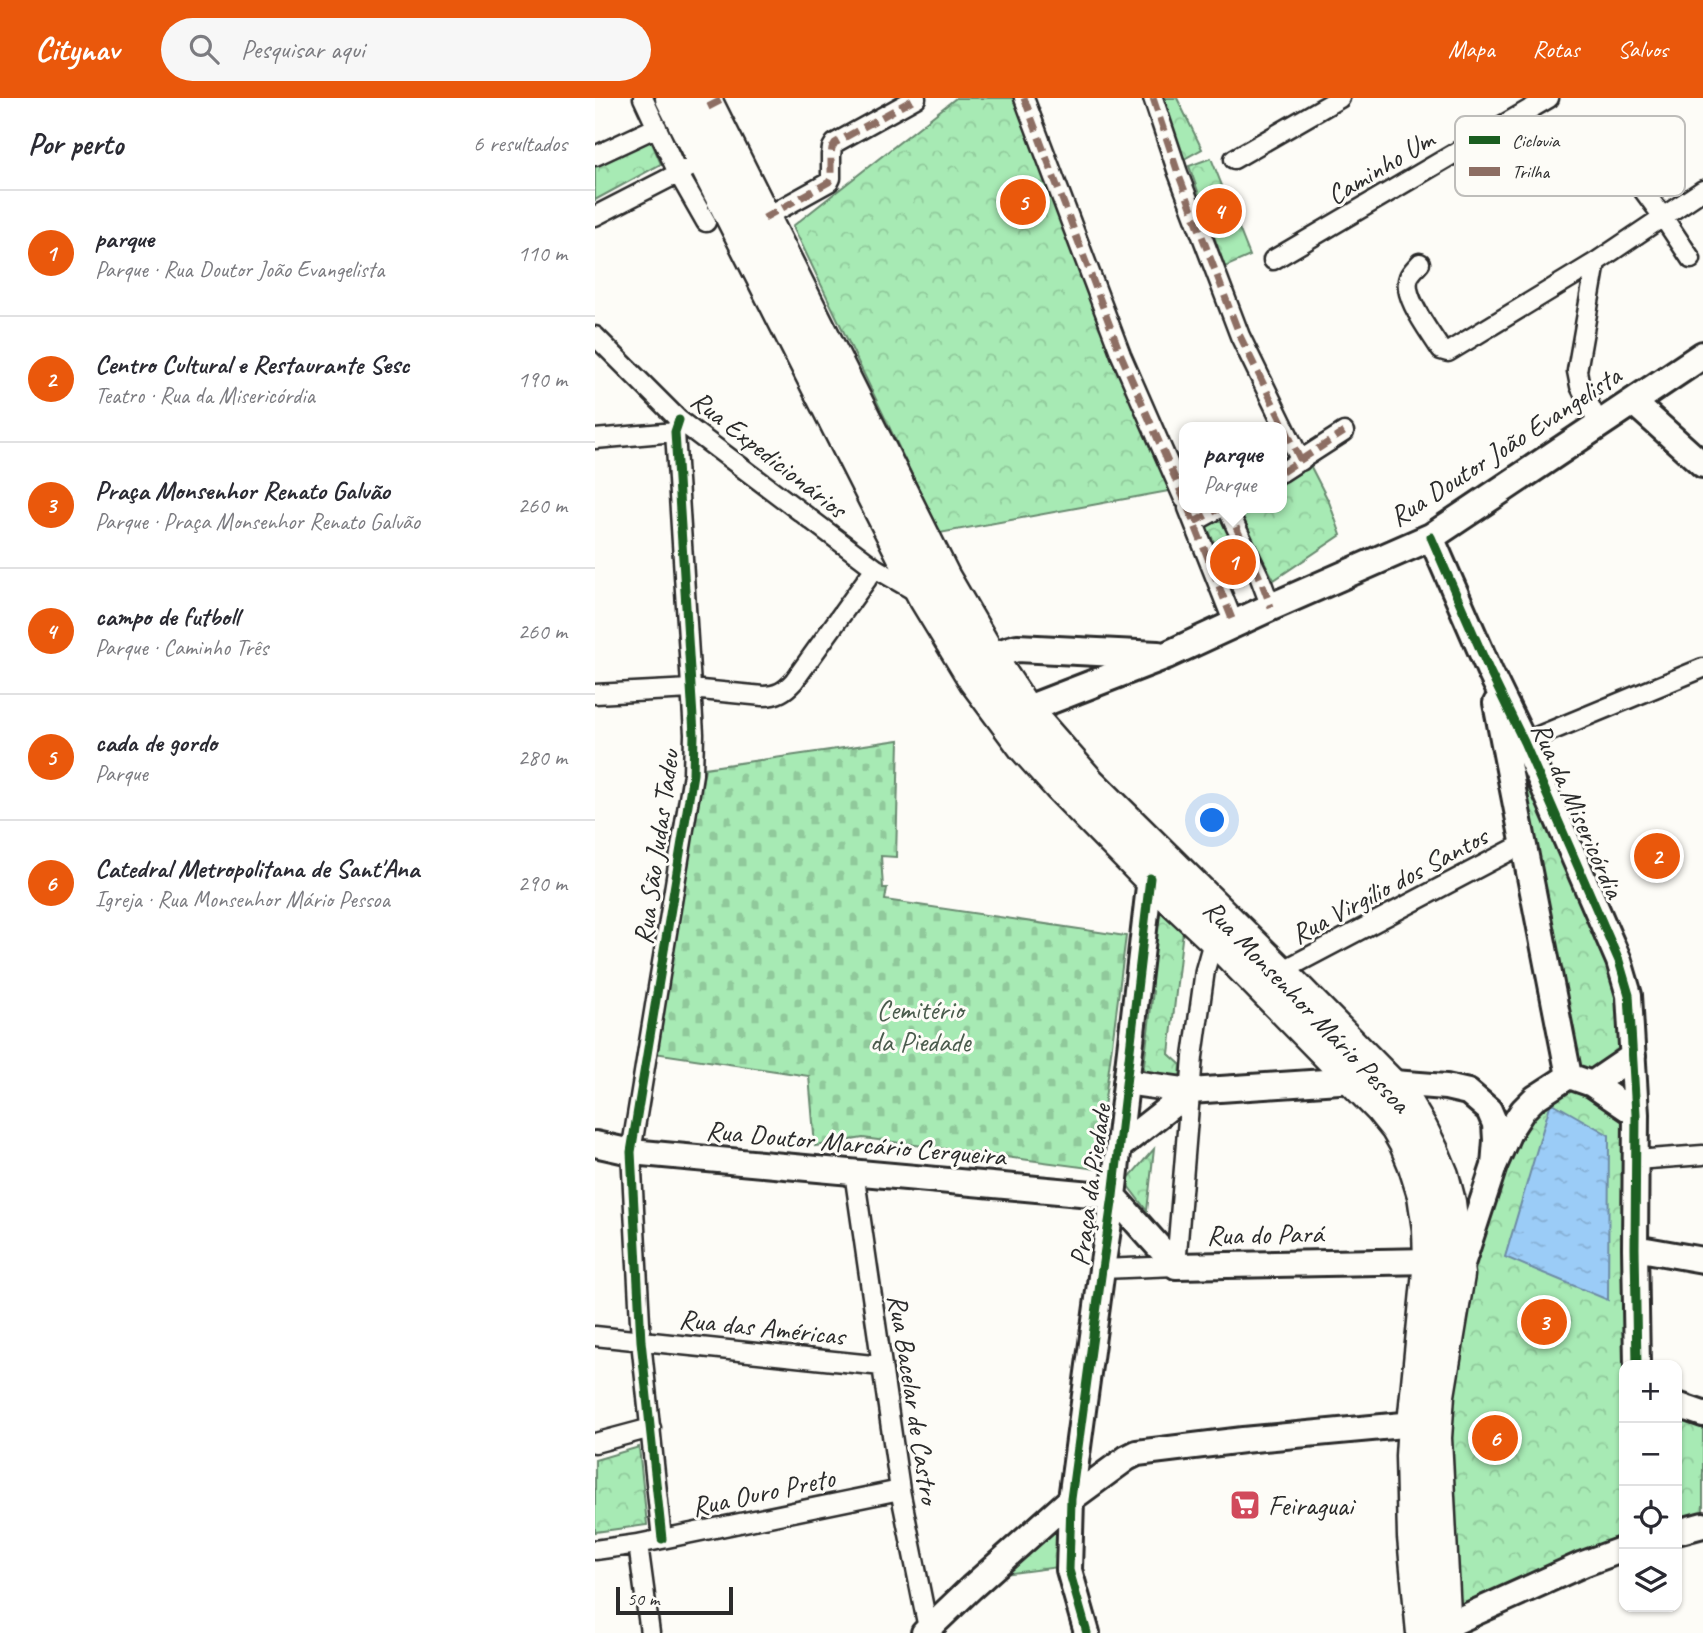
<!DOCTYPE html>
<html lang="pt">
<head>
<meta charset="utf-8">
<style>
  body { margin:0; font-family:Caveat,sans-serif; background:#f7f7f7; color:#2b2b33 }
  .controls { position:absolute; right:21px; bottom:21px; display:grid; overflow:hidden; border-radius:14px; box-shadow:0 2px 5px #0004 }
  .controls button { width:63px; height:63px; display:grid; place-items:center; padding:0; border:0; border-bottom:2px solid #e1e1e2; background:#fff; color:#2b2b33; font:35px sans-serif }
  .scale { position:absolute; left:21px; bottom:18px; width:117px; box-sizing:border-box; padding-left:7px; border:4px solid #2b2b2b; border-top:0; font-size:19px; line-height:24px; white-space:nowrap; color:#2b2b2b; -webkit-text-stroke:5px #fdfcf7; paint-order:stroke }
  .you { position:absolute; left:618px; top:723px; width:24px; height:24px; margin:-18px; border:5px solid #fff; border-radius:50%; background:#1a73e8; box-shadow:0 0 0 10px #1a73e833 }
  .badge { display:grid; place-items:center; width:46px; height:46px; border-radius:50%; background:#ea580c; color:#fff; font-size:23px; font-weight:700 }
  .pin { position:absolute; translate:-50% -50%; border:4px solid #fff; box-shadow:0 2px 7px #0006 }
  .popup { position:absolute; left:584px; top:324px; width:108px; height:91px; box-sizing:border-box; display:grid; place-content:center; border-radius:14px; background:#fff; filter:drop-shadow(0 2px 5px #0005); font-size:23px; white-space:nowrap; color:#7c7c81 }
  .popup b { font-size:26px; color:#2b2b33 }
  .popup::after { content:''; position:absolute; left:50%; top:100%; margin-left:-14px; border:14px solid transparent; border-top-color:#fff }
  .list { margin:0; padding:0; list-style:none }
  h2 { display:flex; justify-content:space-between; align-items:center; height:91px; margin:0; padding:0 28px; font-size:30px }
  h2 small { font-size:23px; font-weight:400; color:#7c7c81 }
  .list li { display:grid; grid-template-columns:46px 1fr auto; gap:21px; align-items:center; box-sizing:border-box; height:126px; padding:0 28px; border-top:2px solid #e1e1e2 }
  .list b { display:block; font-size:26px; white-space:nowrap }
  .list p { margin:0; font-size:23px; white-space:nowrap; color:#7c7c81 }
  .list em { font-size:23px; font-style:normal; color:#7c7c81 }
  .icon { flex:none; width:38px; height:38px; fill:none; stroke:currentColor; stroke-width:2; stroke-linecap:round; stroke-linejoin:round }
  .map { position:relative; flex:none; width:1108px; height:1535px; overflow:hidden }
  header { display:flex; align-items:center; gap:42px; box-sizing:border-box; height:98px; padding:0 35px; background:#ea580c; color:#fff }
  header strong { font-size:33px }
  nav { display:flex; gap:38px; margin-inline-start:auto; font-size:24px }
  .search { width:490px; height:63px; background:#f7f7f7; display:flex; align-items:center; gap:18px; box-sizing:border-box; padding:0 24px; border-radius:38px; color:#7c7c81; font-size:26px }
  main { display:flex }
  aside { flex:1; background:#fff }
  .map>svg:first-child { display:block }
  .cemetery { fill:url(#cemetery-stones); stroke:#698a70; stroke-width:2 }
  .park { fill:url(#park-crowns); stroke:#698a70; stroke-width:2 }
  .water { fill:url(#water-ripples); stroke:#6e8ca5; stroke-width:2 }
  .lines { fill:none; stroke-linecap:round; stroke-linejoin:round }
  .street-casing { stroke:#2b2b2b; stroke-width:23 }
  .secondary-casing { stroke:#2b2b2b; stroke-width:30 }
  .primary-casing { stroke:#2b2b2b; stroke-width:32 }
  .highway-casing { stroke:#2b2b2b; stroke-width:37 }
  .street { stroke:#fdfcf7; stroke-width:18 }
  .secondary { stroke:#fdfcf7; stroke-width:24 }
  .primary { stroke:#fdfcf7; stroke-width:26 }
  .highway { stroke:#fdfcf7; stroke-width:32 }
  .quiet { stroke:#8d6e63; stroke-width:7; stroke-dasharray:14 7; stroke-linecap:butt }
  .cycleway-casing { stroke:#fdfcf7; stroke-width:13 }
  .cycleway { stroke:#1b5e20; stroke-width:9 }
  .labels { text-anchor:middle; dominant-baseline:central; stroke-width:6; stroke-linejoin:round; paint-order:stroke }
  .street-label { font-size:28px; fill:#2b2b2b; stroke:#fdfcf7 }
  .park-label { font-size:28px; fill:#4a5b4d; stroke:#fdfcf7 }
  .poi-label { font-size:28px; fill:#2b2b2b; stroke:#fdfcf7; text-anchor:start }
  .key { fill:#fdfcf7; stroke:#bebdba; stroke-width:2 }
  .key-label { font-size:19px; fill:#2b2b2b }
</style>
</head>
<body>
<header>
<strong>Citynav</strong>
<div class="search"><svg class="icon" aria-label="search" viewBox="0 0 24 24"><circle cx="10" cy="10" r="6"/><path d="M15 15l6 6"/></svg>Pesquisar aqui</div>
<nav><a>Mapa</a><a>Rotas</a><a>Salvos</a></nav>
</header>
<main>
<aside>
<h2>Por perto<small>6 resultados</small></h2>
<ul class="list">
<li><span class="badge">1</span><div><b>parque</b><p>Parque · Rua Doutor João Evangelista</p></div><em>110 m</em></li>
<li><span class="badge">2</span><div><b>Centro Cultural e Restaurante Sesc</b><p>Teatro · Rua da Misericórdia</p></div><em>190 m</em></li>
<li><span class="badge">3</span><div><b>Praça Monsenhor Renato Galvão</b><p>Parque · Praça Monsenhor Renato Galvão</p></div><em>260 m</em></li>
<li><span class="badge">4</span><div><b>campo de futboll</b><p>Parque · Caminho Três</p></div><em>260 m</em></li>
<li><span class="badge">5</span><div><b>cada de gordo</b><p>Parque</p></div><em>280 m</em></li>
<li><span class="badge">6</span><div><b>Catedral Metropolitana de Sant'Ana</b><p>Igreja · Rua Monsenhor Mário Pessoa</p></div><em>290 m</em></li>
</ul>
</aside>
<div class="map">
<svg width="1108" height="1535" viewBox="0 0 1108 1535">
  <defs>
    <pattern id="cemetery-stones" width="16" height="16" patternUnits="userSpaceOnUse" patternTransform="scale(1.75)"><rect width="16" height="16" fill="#a7eab4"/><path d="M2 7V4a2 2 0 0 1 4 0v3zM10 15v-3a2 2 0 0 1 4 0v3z" fill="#90c99b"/></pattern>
    <pattern id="park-crowns" width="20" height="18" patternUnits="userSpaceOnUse" patternTransform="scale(1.75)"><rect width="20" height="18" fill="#a7eab4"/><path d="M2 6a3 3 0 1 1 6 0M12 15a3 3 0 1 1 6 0" fill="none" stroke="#90c99b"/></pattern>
    <pattern id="water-ripples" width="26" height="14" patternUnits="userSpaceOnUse" patternTransform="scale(1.75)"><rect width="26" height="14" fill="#9bccf7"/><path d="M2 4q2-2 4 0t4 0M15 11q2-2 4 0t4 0" fill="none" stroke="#86afd4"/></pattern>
  </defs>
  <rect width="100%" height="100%" fill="#fdfcf7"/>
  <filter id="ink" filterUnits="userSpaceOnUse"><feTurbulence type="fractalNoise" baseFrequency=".0143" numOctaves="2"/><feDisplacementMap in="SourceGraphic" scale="14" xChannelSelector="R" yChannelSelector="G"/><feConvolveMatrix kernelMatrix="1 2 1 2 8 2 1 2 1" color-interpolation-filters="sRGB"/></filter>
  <g filter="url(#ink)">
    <path class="cemetery" d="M304,642L301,759L286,758L288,790H292L290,802L531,838L501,1071L268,1040L220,1048L214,978L59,955L110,670Z"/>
    <path class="park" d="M361,0H420L579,392L345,435L198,128Z
      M564,0H582L607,51L580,66Z
      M54,38L66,66L0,102V65Z
      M616,60L655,158L630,169L594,68Z
      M715,367L734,404L746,437L679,482L643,414L649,410H687V386Z
      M627,417L636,443L638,440L650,462L647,486L624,467L628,459H626L611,427Z
      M895,574L1024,863L1036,1018L1041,1267H1029V1448L857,1513L846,1341L867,1180L918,1034L978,980Z
      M558,798L589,823L574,956L586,967L585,979L548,975L558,893L549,887Z
      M559,1051L552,1113L530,1084Z
      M1082,1308L1108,1317V1425L1082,1431Z
      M44,1349L52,1427L0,1434V1362Z
      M460,1420L464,1469L401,1477Z"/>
    <path class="water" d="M956,1004L1014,1037L1013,1202L910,1159Z"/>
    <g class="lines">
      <g class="street-casing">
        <path id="street" d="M48,0L83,75L111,124
          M429,0L526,257L589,401
          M558,0L583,75L645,238L706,363
          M0,58L62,29
          M639,61L745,0
          M963,75L1007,49L1017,50L1068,119L1096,161
          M0,118L115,59
          M169,120L234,84L236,80V57L237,50L240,45L321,0
          M678,162L954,0
          M1001,164L982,273L985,288L1004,326
          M825,165C821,170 816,174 814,179C806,198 836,235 846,252L853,254L1001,164L1108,92
          M0,238L84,322L280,470L325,496
          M0,341L80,334
          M687,374L749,334
          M593,410L639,526
          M632,410L665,480L676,509
          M599,424L625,410
          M0,596L96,591L168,598C182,598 190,593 199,583L280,470
          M929,644L1108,570
          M685,874L928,746
          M1041,1062L1108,1057
          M259,1074L305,1392L334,1535
          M507,1171L581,1168L598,959L610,872L619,840
          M0,1238L287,1268
          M0,1345L56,1330
          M67,1441L46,1243L36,1054L98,676L99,636L80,334L84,322
          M43,1446L55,1535
          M0,1452L43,1446L305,1392"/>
      </g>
      <g class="secondary-casing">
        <path id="secondary" d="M1038,304L1108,367
          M836,439L895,574L929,644L1024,863L1034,897L1041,1016L1040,1150L1042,1267
          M901,605L974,978
          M531,984L595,993
          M997,986L1038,958
          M0,1046L36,1054L518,1098L581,1168L835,1163
          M524,1049L595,993L759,982L851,989L873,994L894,1012L900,1026L901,1042L899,1068
          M1040,1150L1108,1162
          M865,1172L899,1068L915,1032L928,1012L940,1000L974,978L997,986L1041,1016
          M1082,1307L1108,1316
          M1082,1434L1108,1427
          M837,1534L988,1466L1029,1451
          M329,1535L376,1490L476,1401L532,1360L542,1355L648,1342L819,1326
          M492,1535L474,1472L476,1401L507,1171L518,1098L555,780"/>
      </g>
      <g class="primary-casing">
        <path id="primary" d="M385,576C395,561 404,554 422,550L563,557
          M416,621L430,612L572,557L676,509L836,439L1108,257"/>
      </g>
      <g class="highway-casing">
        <path id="highway" d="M77,0L329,498L380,582L429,648L464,687L555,780L619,840L786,1010L802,1030L811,1046L819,1065L829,1097L834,1131L835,1163L819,1326L817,1358L819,1439L828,1535
          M109,0L349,480L396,561L430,612L494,685L685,874L794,985L811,1006L826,1031L837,1053L847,1077L854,1104L863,1177L843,1297L840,1340L850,1535"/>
      </g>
      <use href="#street" class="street"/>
      <use href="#secondary" class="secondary"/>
      <use href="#primary" class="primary"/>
      <use href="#highway" class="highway"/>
      <path class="quiet" d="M429,0L526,257L589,401
        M558,0L583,75L645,238L706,363
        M113,9L131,0
        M169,120L234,84L236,80V57L237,50L240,45L321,0
        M687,374L749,334
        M593,410L639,526
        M632,410L665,480L676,509
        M599,424L625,410"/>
      <g class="cycleway-casing">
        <path id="cycleway" d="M836,439L895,574L929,644L1024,863L1034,897L1041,1016L1040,1150L1042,1267
          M67,1441L46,1243L36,1054L98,676L99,636L80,334L84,322
          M492,1535L474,1472L476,1401L507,1171L518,1098L555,780"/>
      </g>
      <use href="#cycleway" class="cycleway"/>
    </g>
  </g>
  <defs>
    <g id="supermarket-square" transform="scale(1.575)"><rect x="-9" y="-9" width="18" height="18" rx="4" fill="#d1495b" stroke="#fdfcf7"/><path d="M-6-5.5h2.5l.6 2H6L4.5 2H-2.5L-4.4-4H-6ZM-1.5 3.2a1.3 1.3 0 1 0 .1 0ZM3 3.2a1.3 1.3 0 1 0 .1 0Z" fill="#fff"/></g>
  </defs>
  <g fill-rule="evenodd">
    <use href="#supermarket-square" x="650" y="1407"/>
  </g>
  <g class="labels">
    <g class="street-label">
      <text transform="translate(785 69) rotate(-31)">Caminho Um</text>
      <text transform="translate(910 348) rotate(-33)">Rua Doutor João Evangelista</text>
      <text transform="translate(174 356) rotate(38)">Rua Expedicionários</text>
      <text transform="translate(983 712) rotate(66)">Rua da Misericórdia</text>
      <text transform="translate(61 749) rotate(-82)">Rua São Judas Tadeu</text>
      <text transform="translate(794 787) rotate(-28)">Rua Virgílio dos Santos</text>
      <text transform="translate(712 908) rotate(46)">Rua Monsenhor Mário Pessoa</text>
      <text transform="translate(261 1045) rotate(5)">Rua Doutor Marcário Cerqueira</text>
      <text transform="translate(495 1087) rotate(-82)">Praça da Piedade</text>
      <text transform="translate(670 1136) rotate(-1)">Rua do Pará</text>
      <text transform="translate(167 1229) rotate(6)">Rua das Américas</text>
      <text transform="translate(319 1301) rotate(81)">Rua Bacelar de Castro</text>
      <text transform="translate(168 1394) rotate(-12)">Rua Ouro Preto</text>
    </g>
    <g class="park-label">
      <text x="325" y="911">Cemitério<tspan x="325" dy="32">da Piedade</tspan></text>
    </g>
    <g class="poi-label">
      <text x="673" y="1407">Feiraguai</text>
    </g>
  </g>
  <rect x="860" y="18" width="230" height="80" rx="10" class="key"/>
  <rect x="874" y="38" width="31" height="8" fill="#1b5e20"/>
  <rect x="874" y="69" width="31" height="9" fill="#8d6e63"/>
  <g class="key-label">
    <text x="917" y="49">Ciclovia</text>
    <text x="917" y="80">Trilha</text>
  </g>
</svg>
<div class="controls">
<button>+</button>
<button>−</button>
<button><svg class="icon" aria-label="locate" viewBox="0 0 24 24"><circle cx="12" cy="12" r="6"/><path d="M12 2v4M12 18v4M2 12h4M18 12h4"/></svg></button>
<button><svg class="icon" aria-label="layers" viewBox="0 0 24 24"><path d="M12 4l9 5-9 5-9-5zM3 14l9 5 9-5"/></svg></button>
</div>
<div class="scale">50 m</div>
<div class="you"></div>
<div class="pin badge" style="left:638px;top:464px">1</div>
<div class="popup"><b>parque</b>Parque</div>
<div class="pin badge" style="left:1062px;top:758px">2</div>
<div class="pin badge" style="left:949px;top:1224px">3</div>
<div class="pin badge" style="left:624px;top:113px">4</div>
<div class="pin badge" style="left:428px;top:104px">5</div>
<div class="pin badge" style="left:900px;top:1340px">6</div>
</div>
</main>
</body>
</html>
